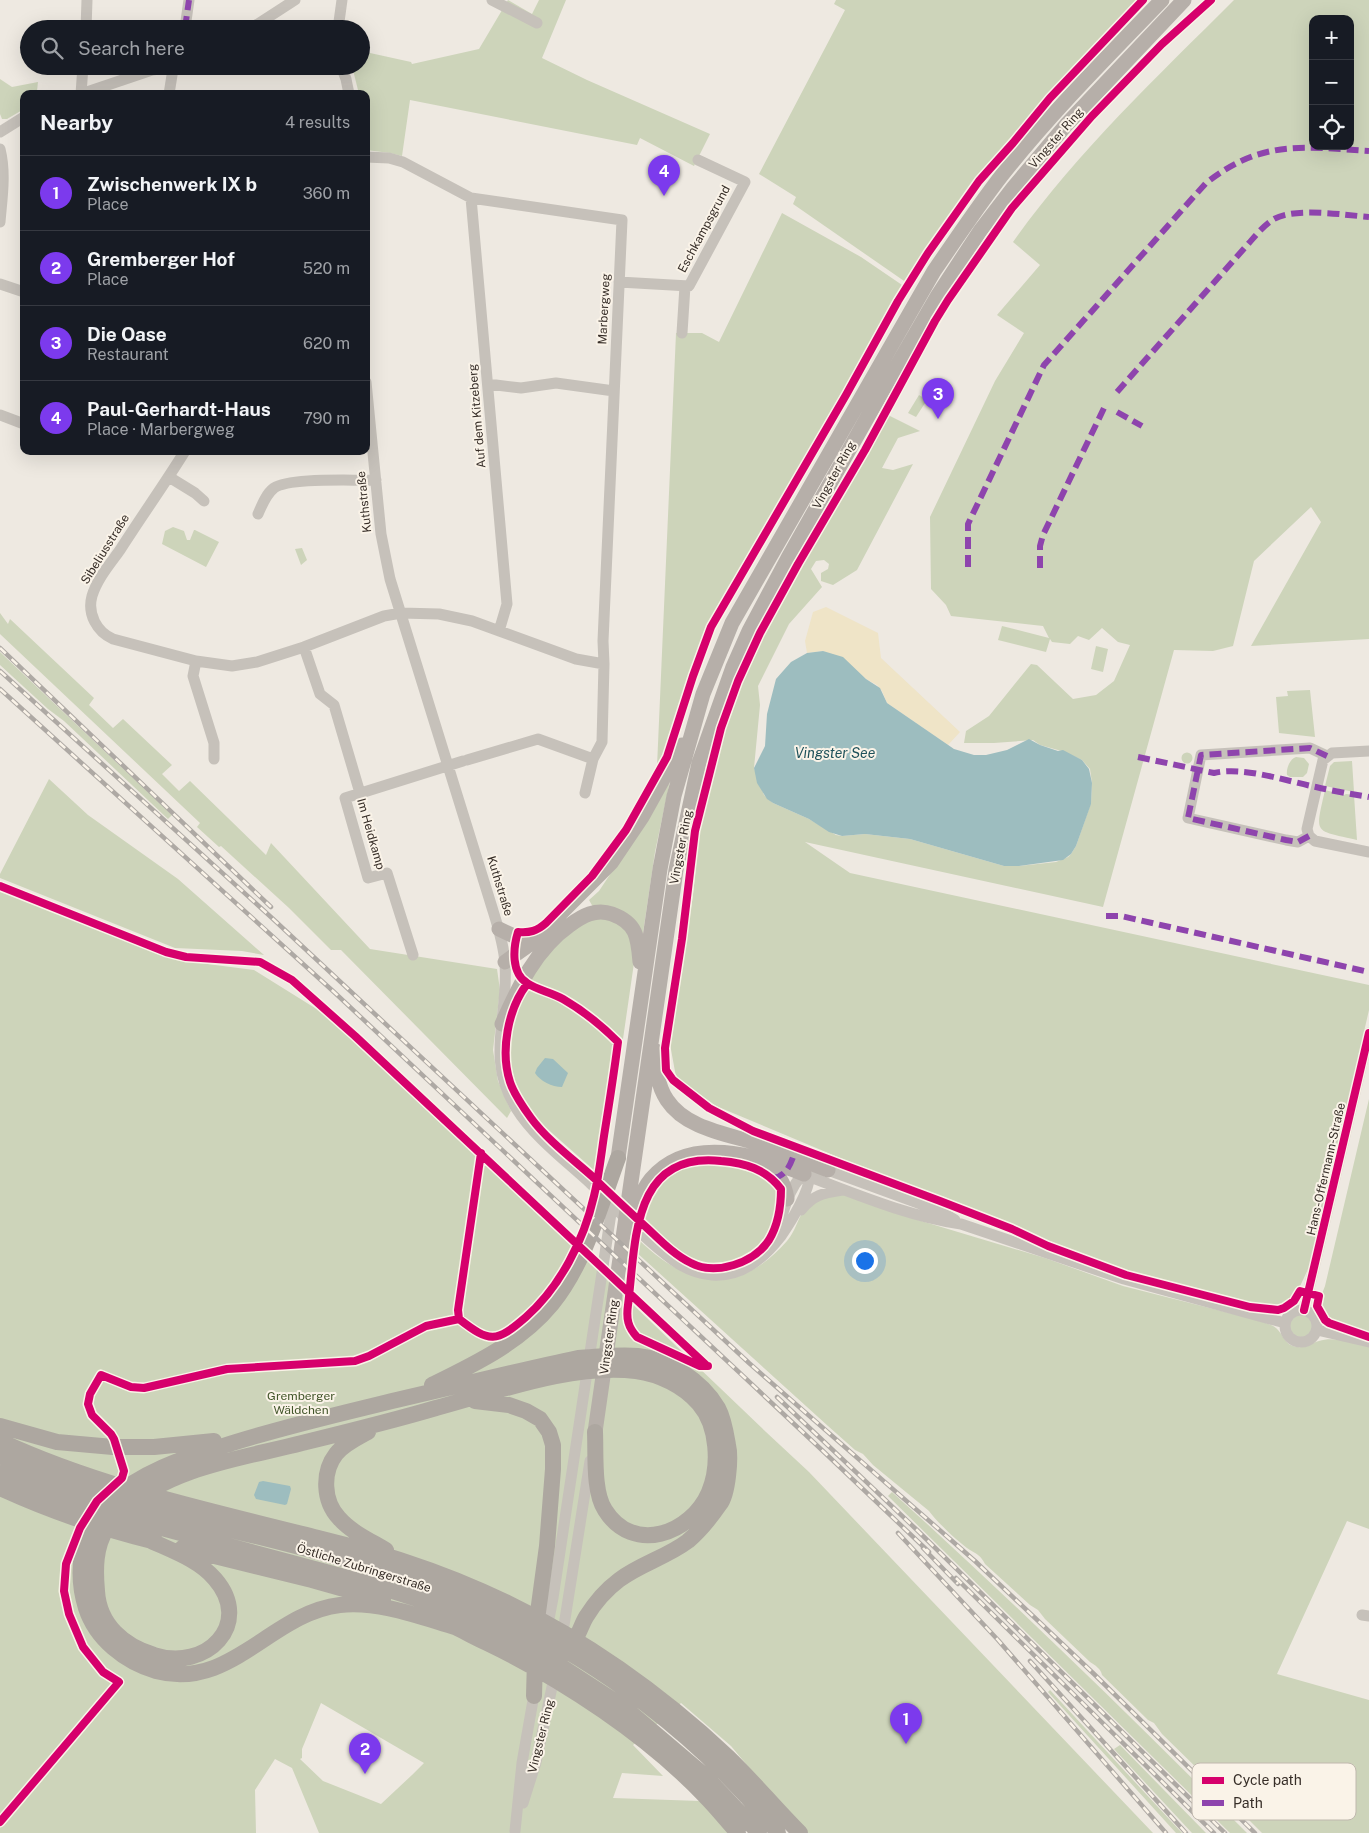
<!DOCTYPE html>
<html lang="en">
<head>
<meta charset="utf-8">
<style>
  body { margin:0; font-family:"Public Sans",sans-serif; background:#242831; color:#f1f3f6 }
  .controls { position:absolute; right:15px; top:15px; display:grid; overflow:hidden; border-radius:10px; box-shadow:0 5px 20px #0002 }
  .controls button { width:45px; height:45px; display:grid; place-items:center; padding:0; border:0; border-bottom:1px solid #363941; background:#171b24; color:#f1f3f6; font:25px sans-serif }
  .you { position:absolute; left:864px; top:1260px; width:18px; height:18px; margin:-12px; border:4px solid #fff; border-radius:50%; background:#1a73e8; box-shadow:0 0 0 8px #1a73e833 }
  .badge { display:grid; place-items:center; width:32px; height:32px; border-radius:50%; background:#7c3aed; color:#fff; font-size:16px; font-weight:700 }
  .pin { position:absolute; translate:-50% -41px; filter:drop-shadow(0 1px 2px #0008) }
  .pin::after { content:''; position:absolute; top:26px; width:18px; height:15px; background:inherit; clip-path:polygon(0 0,100% 0,50% 100%) }
  .list { margin:0; padding:0; list-style:none }
  h2 { display:flex; justify-content:space-between; align-items:center; height:65px; margin:0; padding:0 20px; font-size:21px }
  h2 small { font-size:16px; font-weight:400; color:#9ea1a6 }
  .list li { display:grid; grid-template-columns:32px 1fr auto; gap:15px; align-items:center; box-sizing:border-box; height:75px; padding:0 20px; border-top:1px solid #363941 }
  .list b { display:block; font-size:19px; white-space:nowrap }
  .list p { margin:0; font-size:16px; white-space:nowrap; color:#9ea1a6 }
  .list em { font-size:16px; font-style:normal; color:#9ea1a6 }
  .icon { flex:none; width:28px; height:28px; fill:none; stroke:currentColor; stroke-width:2; stroke-linecap:round; stroke-linejoin:round }
  .map { position:relative; flex:none; width:1369px; height:1833px; overflow:hidden }
  .search { position:absolute; background:#171b24; box-shadow:0 5px 20px #0002; left:20px; top:20px; width:350px; height:55px; display:flex; align-items:center; gap:12px; box-sizing:border-box; padding:0 18px; border-radius:28px; color:#9ea1a6; font-size:19px }
  .panel { position:absolute; background:#171b24; box-shadow:0 5px 20px #0002; left:20px; top:90px; width:350px; height:365px; border-radius:10px }
  .map>svg:first-child { display:block }
  .green { fill:#cdd4ba; fill-rule:evenodd }
  .sand { fill:#efe4c7 }
  .water { fill:#9dbdbf }
  .lines { fill:none; stroke-linecap:round; stroke-linejoin:round }
  .minor { stroke:#c6c1ba; stroke-width:11 }
  .major { stroke:#b6afa9; stroke-width:15 }
  .highway { stroke:#ada7a0; stroke-width:16 }
  .rail-casing { stroke:#aea9a4; stroke-width:4.5 }
  .rail { stroke:#faf3e8; stroke-width:2.5; stroke-dasharray:8; stroke-linecap:butt }
  .quiet { stroke:#8e44ad; stroke-width:6; stroke-dasharray:12 6; stroke-linecap:butt }
  .cycleway-casing { stroke:#faf3e8; stroke-width:11 }
  .cycleway { stroke:#d6006c; stroke-width:8 }
  .labels { text-anchor:middle; dominant-baseline:central; stroke-width:4; stroke-linejoin:round; paint-order:stroke }
  .street-label { font-size:12px; fill:#372e28; stroke:#faf3e8 }
  .park-label { font-size:12px; fill:#43562b; stroke:#faf3e8 }
  .water-label { font-size:14px; font-style:italic; fill:#1d515a; stroke:#faf3e8 }
  .key { fill:#faf3e8; stroke:#c0b8ae; stroke-width:1 }
  .key-label { font-size:14px; fill:#372e28 }
</style>
</head>
<body>
<div class="map">
<svg width="1369" height="1833" viewBox="0 0 1369 1833">
  <rect width="100%" height="100%" fill="#eee9e1"/>
  <path class="green" d="M508,0L532,14L539,0H566L542,58L587,80L710,134L694,166L640,138L637,145L410,100L402,156L390,153L366,150V94H359L352,66H361V51L411,62L412,64L479,49Z
    M836,0H1137C1091,49 1044,97 1001,149C966,191 937,237 907,283L793,204L796,197L759,174L845,10L834,4Z
    M1234,0H1369V639L1251,646L1321,522L1311,507L1254,561L1233,646L1213,651L1174,650L1103,907L805,842L850,873L1369,985V1010L1310,1265L1294,1299L1283,1307L1274,1309L1251,1306L1128,1273L1057,1247L1015,1227L888,1178L716,1106L676,1077L670,1044L693,895L701,816L723,730L743,675L775,612L888,415L920,431L898,438L882,468L893,470L913,464L857,570L833,585L821,581V573L828,569L829,564L824,560L816,561L811,569L822,587L789,624L758,686L760,705L754,768L764,795L773,803L809,819L836,835L842,836L865,834L910,839L1004,866H1019L1056,862L1068,857L1071,854L1076,846L1091,803L1092,783L1090,769L1082,760L1065,752L1040,745L1033,740L994,743H964L966,731L989,716L1031,664L1037,665L1073,699L1096,695L1114,681L1130,645L1118,642L1102,628L1089,640L1078,636L1070,644L1052,642L1050,639L1046,652L998,640L1002,626L1049,638L1043,626L951,616L946,605L931,589L930,517L995,381L1024,333L997,315L1040,265L1013,242C1076,153 1157,77 1234,0ZM1313,19H1350V146H1313Z
    M0,79L12,87L38,82L37,91L44,94H24V109L7,119H2L0,114Z
    M782,213L861,257L905,287L704,633L674,733L657,767L676,333H702L719,342Z
    M919,395L927,400L916,417L908,413Z
    M173,527L184,531L187,540H190L194,530H195L219,542L206,567L162,544L165,531Z
    M302,548L307,560L301,565L295,549Z
    M0,613L8,624L10,619L94,698L89,705L113,728L123,719L172,765L162,774L179,791L190,781L266,855L271,843L370,949L497,969L500,990L493,1050L498,1081L511,1111L507,1118L341,950H331L289,908L221,846L219,847L197,827L200,823L0,634Z
    M1096,646L1108,649L1103,672L1091,669Z
    M0,652L172,815L168,819L64,721L48,709L0,665Z
    M1310,690L1315,737L1279,733L1276,697L1288,696L1287,691Z
    M1181.5 758a5.5 5.5 0 1 1 11 0a5.5 5.5 0 1 1-11 0Z
    M1296,757L1304,758L1309,764L1307,773L1303,777H1290L1287,775C1286,768 1290,759 1296,757Z
    M1352,761L1354,792L1325,786L1330,766L1334,762Z
    M671,776L655,852L643,933H639L593,907L589,900L599,891L647,819Z
    M49,779L88,815L178,879L264,955L242,951L175,948L0,878V874Z
    M1325,790L1344,795L1346,794L1354,795L1357,840C1313,830 1315,835 1325,790Z
    M0,890L176,960L254,970L331,1018L559,1231L558,1233L766,1432L809,1472L1153,1833H806L782,1807L731,1746L681,1703L633,1745L663,1776L622,1773L613,1798L700,1801L729,1833H319L292,1768L275,1759L255,1790L256,1833H0ZM321,1703L424,1763L412,1775L381,1804L323,1781L300,1759L302,1758V1749Z
    M606,916L627,930L635,956L623,1039L612,1059L595,1171L535,1118L525,1102L515,1081L509,1057L515,1013L524,993L543,958L584,920Z
    M1369,1099V1334L1328,1321L1318,1304L1325,1286Z
    M714,1162C728,1164 754,1168 766,1176C792,1195 773,1240 751,1255C735,1266 710,1270 692,1262C673,1253 657,1234 642,1220C655,1179 670,1164 714,1162Z
    M829,1194L848,1195L898,1214L1045,1258L1123,1286L1257,1320C1264,1323 1273,1324 1278,1330C1285,1338 1285,1345 1297,1347C1306,1348 1311,1343 1319,1341C1334,1336 1354,1343 1369,1347V1529L1347,1521L1277,1674L1369,1700V1833H1262L1220,1791L1217,1785L1207,1778L1162,1734L1154,1723L1148,1720L1102,1675C1101,1669 1095,1665 1090,1662L1045,1619L1038,1610L1030,1605L985,1564C981,1556 977,1554 970,1550C959,1543 937,1522 929,1511L873,1465L863,1454L855,1450L828,1426L636,1252L638,1239C688,1288 738,1297 787,1241C797,1230 799,1211 811,1202C816,1198 824,1196 829,1194Z
    M1290 1326a11 11 0 1 1 22 0a11 11 0 1 1-22 0Z
    M892,1492C1014,1602 1131,1717 1247,1833H1230L888,1496Z
    M1050,1690L1182,1833H1176L1048,1692Z
    M1120,1745L1206,1833H1192L1114,1749Z"/>
  <path class="sand" d="M826,607L878,633L881,658L960,732L948,745L887,703L882,691L877,685L866,679L856,670L823,651L807,653L805,641L813,612Z"/>
  <path class="water" d="M823,651L843,657L866,679L880,688L887,703L954,749L974,755H986L1007,750L1029,739L1040,745L1058,751L1063,750L1082,760L1089,769L1092,783L1091,804L1076,846L1071,854L1063,860L1019,866H1004L910,839L865,834L842,836L829,832L809,819L773,803L767,799L757,783L754,768L765,746L767,714L776,679L791,662L807,653Z
    M545,1058L553,1059L568,1073L562,1087C552,1087 540,1081 535,1073L537,1068Z
    M263,1481L290,1486L291,1489L287,1504L285,1505L256,1499L254,1495L259,1482Z"/>
  <g class="lines">
    <path class="minor" d="M492,0L537,23
      M185,28L189,0
      M86,29L87,0
      M250,29L295,0
      M338,29L342,0
      M341,66L346,79L349,94
      M81,94L152,70L183,66
      M81,94L83,66
      M169,94L173,69
      M0,132L24,117
      M0,149C6,173 2,198 0,222
      M471,198L507,604L499,631
      M619,282L689,286L745,182L698,160
      M0,284L24,292
      M682,333L685,286
      M366,382L381,534L390,579L490,901C496,921 504,943 505,964C509,1016 485,1058 516,1108C534,1137 565,1160 590,1183C617,1209 643,1238 673,1260C684,1268 698,1274 712,1275C742,1277 763,1259 781,1236C790,1223 813,1187 809,1172
      M488,384L521,388L556,383L614,391
      M0,415L24,424
      M185,451C164,485 141,517 120,550C110,564 97,579 92,596C87,614 97,632 113,639L196,661L232,666L257,662L304,647L384,616L401,613L439,614L472,621L576,659L604,664L603,641L622,220L471,198L403,162L389,158L366,157
      M169,477L195,493L204,501
      M258,514C262,505 266,494 274,488C290,477 354,481 376,480
      M304,647L320,694L334,705L360,793
      M196,661L193,676L214,743V759
      M1369,751L1332,753L1323,760L1307,829L1309,836L1315,841L1369,852
      M467,760L538,739L593,759
      M585,793L593,759L602,742L604,664
      M1309,836L1298,842L1286,840L1188,818L1201,755L1310,748L1327,756
      M413,955L387,873L368,878L345,798L463,761
      M805,1175C856,1194 907,1216 961,1224L1124,1279L1285,1323
      M801,1210C814,1194 824,1193 843,1190
      M776,1236C782,1217 790,1176 812,1170C817,1169 823,1170 828,1170L940,1211L955,1220
      M1285 1326a16 16 0 1 1 32 0a16 16 0 1 1-32 0Z
      M1304,1310L1369,1033
      M1317,1330L1369,1342
      M1362,1615L1369,1616
      M547,1629L553,1598L613,1200
      M562,1638L590,1461
      M523,1803L536,1762L555,1673
      M515,1831L522,1763L535,1689"/>
    <path class="major" d="M499,929L516,937L536,938
      M505,962L529,945L611,863L642,817L682,745
      M502,1024C519,986 535,950 570,925C582,916 596,908 612,914C637,923 638,938 640,962
      M656,1051C656,1068 657,1085 667,1100C686,1129 728,1134 759,1144C782,1152 805,1161 828,1170
      M618,1158L660,869L674,796L703,694L732,623L934,271C956,239 978,206 1002,175C1051,113 1107,57 1162,0
      M761,1164C777,1169 785,1184 787,1199
      M631,1220C637,1206 641,1191 651,1179C689,1134 757,1155 804,1174
      M595,1432L676,870L699,763L733,667L749,631L788,558L880,395L938,295L980,231L1013,188L1066,125L1184,0"/>
    <path class="highway" d="M432,1385C475,1364 521,1342 552,1304C585,1263 600,1207 618,1158
      M475,1401L509,1405L526,1411L540,1419L549,1432L553,1445V1469L547,1546L536,1627
      M0,1426L57,1442L113,1447H154L214,1441
      M368,1432C357,1438 344,1444 336,1454C322,1472 323,1501 339,1518C351,1532 371,1541 386,1550
      M0,1441C99,1487 208,1510 314,1537C345,1545 376,1552 406,1562C529,1602 634,1669 728,1757C753,1781 775,1808 800,1833
      M0,1456C101,1504 215,1524 322,1553C377,1568 432,1586 485,1609C597,1658 702,1738 778,1833
      M0,1473L89,1507L132,1520L367,1583L439,1606L505,1635L545,1656L625,1708L704,1775L759,1833
      M0,1488C50,1511 103,1529 156,1542
      M147,1539C170,1550 198,1559 215,1579C254,1624 206,1672 154,1655C124,1646 99,1625 97,1591C95,1569 95,1547 107,1528C111,1520 119,1515 125,1509C171,1467 244,1458 302,1443C347,1432 392,1421 436,1408C496,1392 574,1363 636,1371C659,1374 684,1386 699,1404C718,1426 720,1466 709,1492C691,1534 633,1555 605,1510C593,1492 596,1454 595,1432
      M182,1548L312,1580L383,1600
      M446,1623C460,1629 474,1637 487,1643C562,1679 648,1736 705,1796C717,1808 727,1821 738,1833
      M455,1627C418,1616 379,1601 340,1605C271,1613 231,1691 156,1671C125,1662 96,1639 86,1608C75,1573 80,1529 108,1502C139,1473 183,1458 223,1446C278,1428 335,1415 392,1401C454,1387 516,1371 578,1358C598,1357 618,1354 638,1356C669,1359 702,1381 718,1408C724,1419 726,1433 728,1445C731,1457 728,1494 720,1504C711,1517 700,1531 688,1541C667,1557 640,1564 619,1580C607,1589 594,1604 586,1617C583,1622 581,1628 578,1634C573,1642 565,1650 558,1657
      M534,1696L535,1659"/>
    <g class="rail-casing">
      <path id="rail" d="M0,648L271,907
        M0,671L272,918L749,1363L975,1561L1094,1674L1255,1833
        M0,689L334,992L824,1452L929,1552
        M777,1397L918,1531L1225,1833
        M898,1533L998,1640L1166,1833
        M923,1548L958,1584
        M956,1578L1214,1833
        M1030,1661L1186,1833"/>
    </g>
    <use href="#rail" class="rail"/>
    <path class="quiet" d="M185,28L189,0
      M1117,392L1249,243C1256,235 1264,225 1274,219C1295,207 1344,215 1369,217
      M1117,412L1142,426
      M968,567V524L1044,365L1206,183C1262,139 1304,147 1369,151
      M1040,568V546L1043,535L1105,406
      M1138,757L1214,773C1243,766 1286,781 1316,787C1333,791 1351,794 1369,797
      M1309,836L1298,842L1286,840L1188,818L1201,755L1310,748L1327,756
      M1106,916H1121L1369,972
      M773,1178C789,1176 792,1159 797,1146L800,1147"/>
    <g class="cycleway-casing">
      <path id="cycleway" d="M1211,0L1162,44L1092,116L1012,208L948,300L935,321L865,450L798,564L760,633L738,681L721,728L695,831L682,939L665,1048L666,1070L673,1080L709,1108L753,1131L940,1201L1012,1229L1048,1246L1126,1275L1250,1307L1278,1310L1284,1308L1294,1301L1300,1291L1319,1296L1317,1306L1325,1320L1329,1323L1369,1337
        M0,886L166,952L186,957L260,962L292,980L355,1036L706,1365
        M527,984C508,1009 500,1051 510,1082C514,1094 523,1107 531,1118C547,1140 574,1160 594,1178C611,1195 629,1211 647,1228C660,1240 674,1255 691,1263C716,1276 754,1263 769,1240C778,1225 781,1206 781,1189C766,1169 745,1163 721,1161C631,1151 636,1243 628,1305C626,1319 628,1327 637,1337L700,1366H708
        M481,1153L458,1310L459,1319C490,1343 496,1343 526,1317C560,1287 584,1240 594,1196C599,1176 601,1156 604,1136C609,1105 614,1073 618,1042C602,1026 582,1010 563,999C551,992 537,990 527,983C511,973 513,948 518,932C530,933 537,931 546,923L592,876L626,830L667,757L693,676L711,627L846,395L898,301L928,253L979,181L1013,143L1050,98L1143,0
        M1304,1310L1369,1033
        M0,1822L119,1682L103,1672L83,1647L69,1614L64,1591L66,1564L80,1528L97,1501L122,1478L124,1471L114,1439L111,1434L92,1415L88,1404L90,1394L101,1375L131,1387L144,1388L227,1369L355,1361L369,1356L426,1326L459,1319"/>
    </g>
    <use href="#cycleway" class="cycleway"/>
  </g>
  <g class="labels">
    <g class="street-label">
      <text transform="translate(1056 138) rotate(-49)">Vingster Ring</text>
      <text transform="translate(704 229) rotate(-62)">Eschkampsgrund</text>
      <text transform="translate(604 309) rotate(-87)">Marbergweg</text>
      <text transform="translate(477 416) rotate(-95)">Auf dem Kitzeberg</text>
      <text transform="translate(834 475) rotate(-61)">Vingster Ring</text>
      <text transform="translate(364 502) rotate(-96)">Kuthstraße</text>
      <text transform="translate(105 549) rotate(-58)">Sibeliusstraße</text>
      <text transform="translate(371 834) rotate(74)">Im Heidkamp</text>
      <text transform="translate(681 847) rotate(-79)">Vingster Ring</text>
      <text transform="translate(500 886) rotate(73)">Kuthstraße</text>
      <text transform="translate(1326 1169) rotate(-77)">Hans-Offermann-Straße</text>
      <text transform="translate(609 1337) rotate(-82)">Vingster Ring</text>
      <text transform="translate(364 1568) rotate(17)">Östliche Zubringerstraße</text>
      <text transform="translate(541 1736) rotate(-76)">Vingster Ring</text>
    </g>
    <g class="park-label">
      <text x="301" y="1396">Gremberger<tspan x="301" dy="14">Wäldchen</tspan></text>
    </g>
    <g class="water-label">
      <text x="835" y="753">Vingster See</text>
    </g>
  </g>
  <rect x="1192" y="1763" width="164" height="57" rx="8" class="key"/>
  <rect x="1202" y="1777" width="22" height="7" fill="#d6006c"/>
  <rect x="1202" y="1800" width="22" height="6" fill="#8e44ad"/>
  <g class="key-label">
    <text x="1233" y="1785">Cycle path</text>
    <text x="1233" y="1808">Path</text>
  </g>
</svg>
<div class="controls">
<button>+</button>
<button>−</button>
<button><svg class="icon" aria-label="locate" viewBox="0 0 24 24"><circle cx="12" cy="12" r="6"/><path d="M12 2v4M12 18v4M2 12h4M18 12h4"/></svg></button>
</div>
<div class="you"></div>
<div class="pin badge" style="left:906px;top:1744px">1</div>
<div class="pin badge" style="left:365px;top:1774px">2</div>
<div class="pin badge" style="left:938px;top:419px">3</div>
<div class="pin badge" style="left:664px;top:196px">4</div>
<div class="search"><svg class="icon" aria-label="search" viewBox="0 0 24 24"><circle cx="10" cy="10" r="6"/><path d="M15 15l6 6"/></svg>Search here</div>
<section class="panel">
<h2>Nearby<small>4 results</small></h2>
<ul class="list">
<li><span class="badge">1</span><div><b>Zwischenwerk IX b</b><p>Place</p></div><em>360 m</em></li>
<li><span class="badge">2</span><div><b>Gremberger Hof</b><p>Place</p></div><em>520 m</em></li>
<li><span class="badge">3</span><div><b>Die Oase</b><p>Restaurant</p></div><em>620 m</em></li>
<li><span class="badge">4</span><div><b>Paul-Gerhardt-Haus</b><p>Place · Marbergweg</p></div><em>790 m</em></li>
</ul>
</section>
</div>
</body>
</html>
